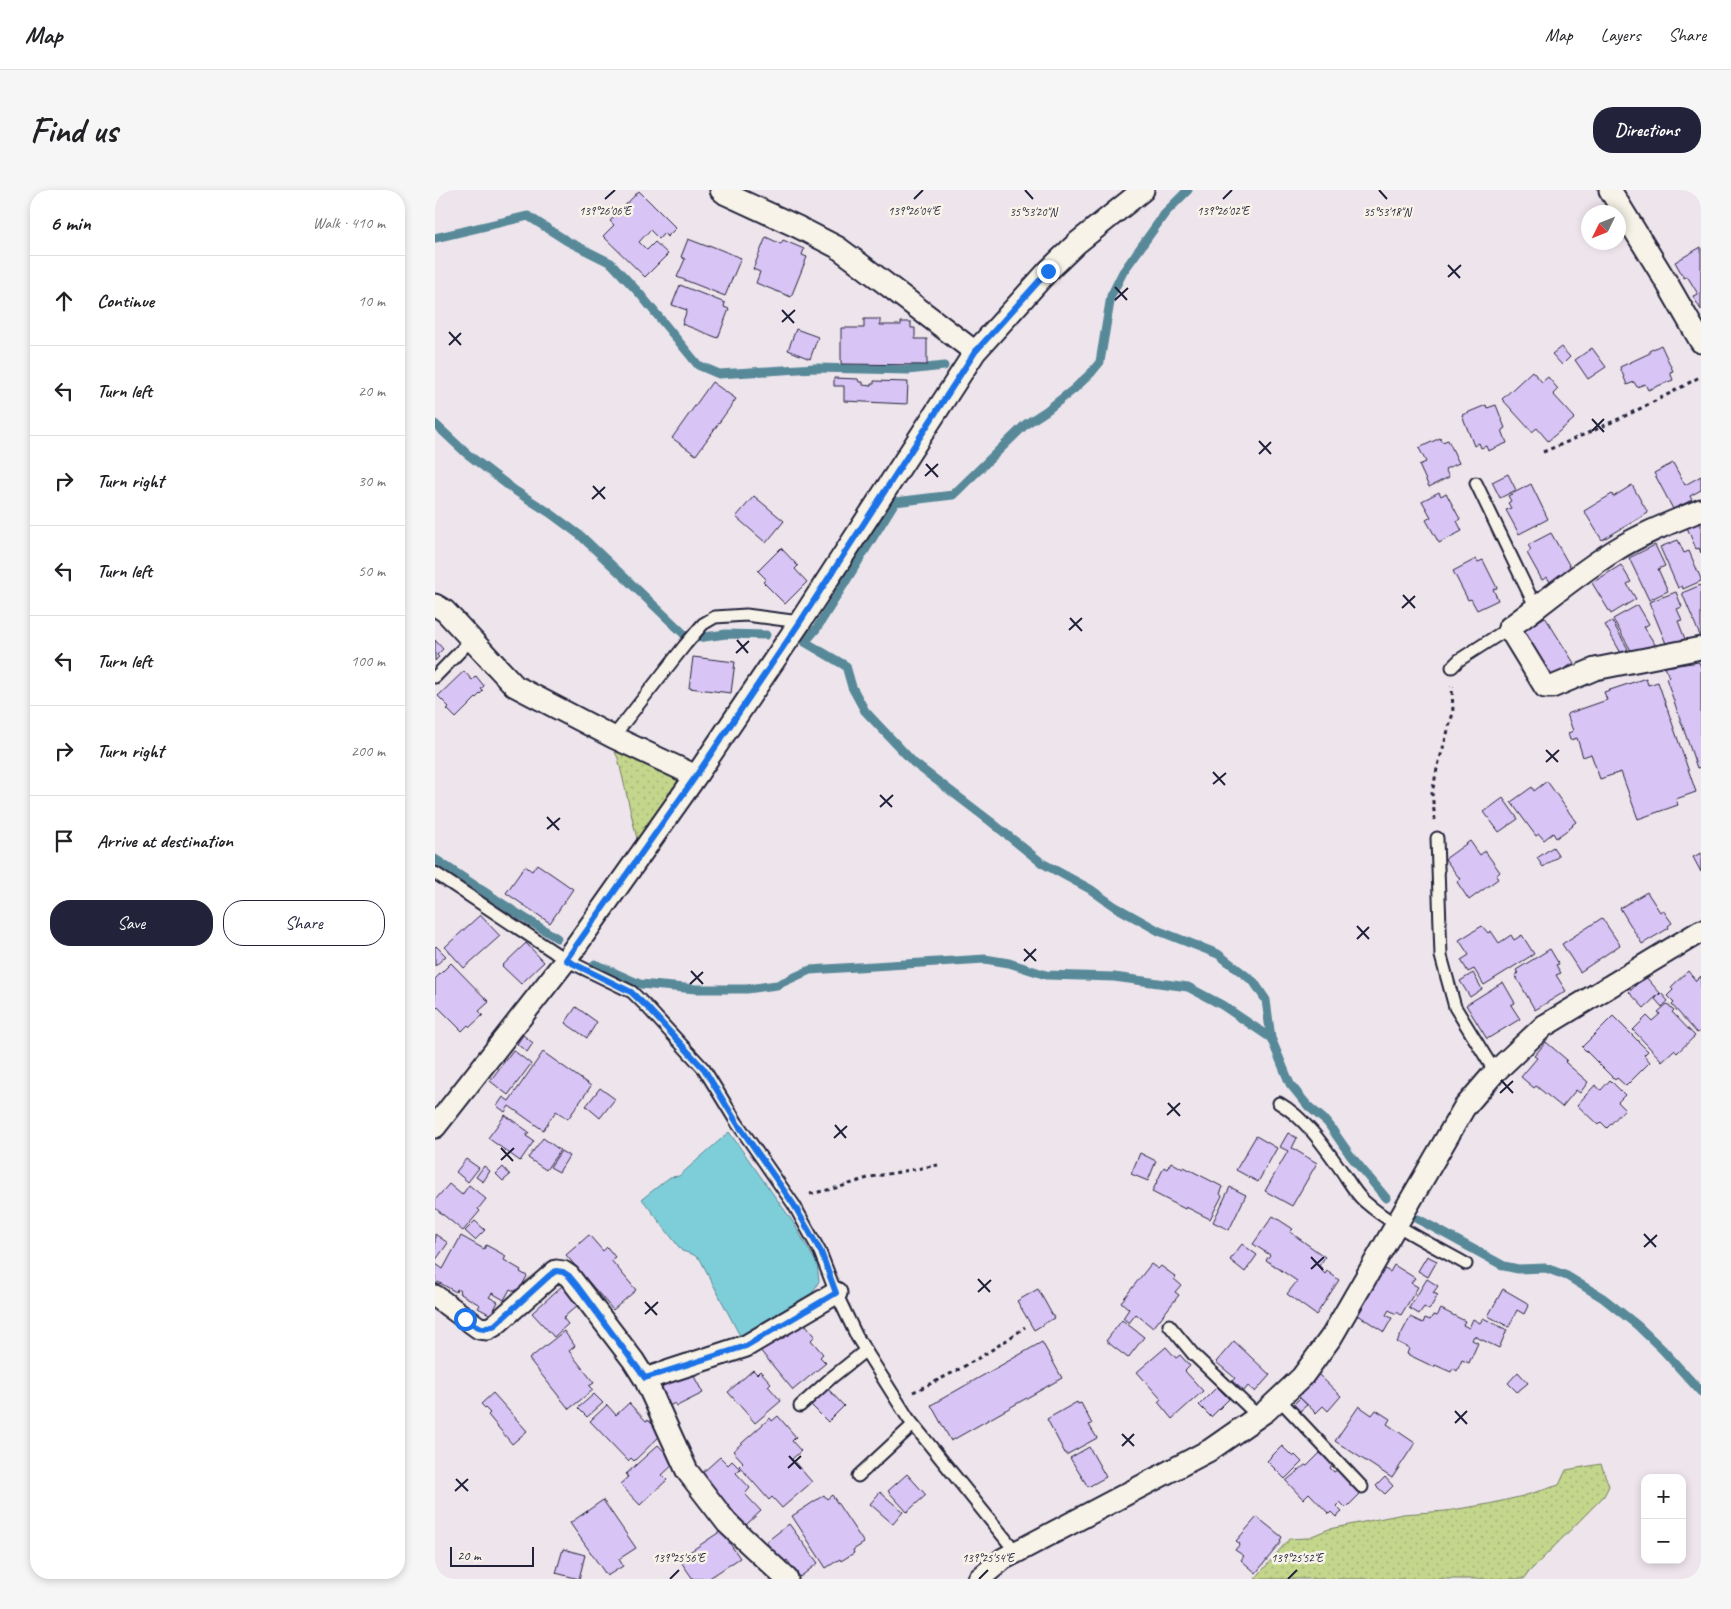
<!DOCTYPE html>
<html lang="en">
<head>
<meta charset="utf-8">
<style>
  body { margin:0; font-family:Caveat,sans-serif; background:#f6f6f6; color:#202124 }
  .controls { position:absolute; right:15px; bottom:15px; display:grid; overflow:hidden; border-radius:10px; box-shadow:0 2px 8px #0003 }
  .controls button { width:45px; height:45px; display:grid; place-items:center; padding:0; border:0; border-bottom:1px solid #e0e0e0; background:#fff; color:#202124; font:25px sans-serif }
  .compass { position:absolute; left:1146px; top:15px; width:45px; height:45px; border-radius:50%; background:#fff; box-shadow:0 2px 8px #0003; rotate:227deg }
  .scale { position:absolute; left:15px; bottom:12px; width:84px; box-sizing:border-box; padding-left:5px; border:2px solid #22223b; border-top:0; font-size:14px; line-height:18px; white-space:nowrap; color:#22223b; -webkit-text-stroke:4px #f7f3e8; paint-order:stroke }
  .stop { position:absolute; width:15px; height:15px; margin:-11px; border:4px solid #1a73e8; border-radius:50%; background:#fff }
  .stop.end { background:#1a73e8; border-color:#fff; box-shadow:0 1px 5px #0008 }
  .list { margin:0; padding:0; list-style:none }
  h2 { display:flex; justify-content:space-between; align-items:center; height:65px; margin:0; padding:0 20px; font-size:21px }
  h2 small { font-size:16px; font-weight:400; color:#757577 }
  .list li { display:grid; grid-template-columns:32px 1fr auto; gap:15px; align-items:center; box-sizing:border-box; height:90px; padding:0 20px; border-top:1px solid #e0e0e0 }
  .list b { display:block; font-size:19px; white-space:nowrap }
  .list em { font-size:16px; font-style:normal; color:#757577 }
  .actions { display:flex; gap:10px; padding:15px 20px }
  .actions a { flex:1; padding:11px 0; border:1px solid #22223b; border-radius:20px; text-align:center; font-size:18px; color:#22223b }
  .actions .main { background:#22223b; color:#fff }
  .icon { flex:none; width:28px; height:28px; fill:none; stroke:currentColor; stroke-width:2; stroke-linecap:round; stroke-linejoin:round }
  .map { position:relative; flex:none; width:1266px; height:1389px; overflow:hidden; border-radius:20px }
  header { display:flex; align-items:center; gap:30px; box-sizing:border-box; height:70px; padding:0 25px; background:#fff; border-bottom:1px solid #e0e0e0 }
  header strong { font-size:24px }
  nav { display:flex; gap:28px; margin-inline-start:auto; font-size:18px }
  .intro { display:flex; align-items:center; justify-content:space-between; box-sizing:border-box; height:120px; padding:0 30px }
  h1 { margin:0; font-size:35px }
  .button { padding:12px 22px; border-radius:20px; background:#22223b; color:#fff; font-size:18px; font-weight:700 }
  main { display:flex; gap:30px; padding:0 30px }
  aside { flex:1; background:#fff; border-radius:20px; box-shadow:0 2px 8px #0003 }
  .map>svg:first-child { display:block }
  .grass { fill:url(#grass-dots); stroke:#727c63 }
  .water { fill:#7dced8; stroke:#598999 }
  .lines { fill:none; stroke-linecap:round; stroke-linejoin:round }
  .stream { stroke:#598999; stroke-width:9 }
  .building { fill:#d8c4f5; stroke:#22223b }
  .service-casing { stroke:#22223b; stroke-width:15 }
  .minor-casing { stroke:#22223b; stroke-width:25 }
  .path { stroke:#22223b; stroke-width:3; stroke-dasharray:4 4; stroke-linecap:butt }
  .service { stroke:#f7f3e8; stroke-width:11 }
  .minor { stroke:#f7f3e8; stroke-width:21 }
  .route { stroke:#1a73e8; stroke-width:6 }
  .ticks { fill:none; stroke:#22223b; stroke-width:2 }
  .ticks-label { font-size:12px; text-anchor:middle; fill:#22223b; stroke:#f7f3e8; stroke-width:5; stroke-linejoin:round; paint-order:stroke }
</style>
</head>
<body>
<header>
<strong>Map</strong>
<nav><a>Map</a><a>Layers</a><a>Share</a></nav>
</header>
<div class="intro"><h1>Find us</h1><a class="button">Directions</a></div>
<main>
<aside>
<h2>6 min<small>Walk · 410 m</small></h2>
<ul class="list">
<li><svg class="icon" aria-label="ahead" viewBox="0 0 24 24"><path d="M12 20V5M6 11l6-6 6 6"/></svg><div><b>Continue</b></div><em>10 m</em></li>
<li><svg class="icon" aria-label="left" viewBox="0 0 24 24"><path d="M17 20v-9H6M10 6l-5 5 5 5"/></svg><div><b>Turn left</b></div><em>20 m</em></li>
<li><svg class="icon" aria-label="right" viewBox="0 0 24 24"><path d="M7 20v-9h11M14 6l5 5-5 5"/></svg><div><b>Turn right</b></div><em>30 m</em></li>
<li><svg class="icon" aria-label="left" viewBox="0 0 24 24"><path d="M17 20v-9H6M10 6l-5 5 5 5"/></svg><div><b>Turn left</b></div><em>50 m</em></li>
<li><svg class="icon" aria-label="left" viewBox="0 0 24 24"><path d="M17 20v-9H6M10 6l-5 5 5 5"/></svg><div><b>Turn left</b></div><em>100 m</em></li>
<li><svg class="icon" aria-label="right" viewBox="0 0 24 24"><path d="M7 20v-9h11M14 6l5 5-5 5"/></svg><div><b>Turn right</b></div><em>200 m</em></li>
<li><svg class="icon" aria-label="arrive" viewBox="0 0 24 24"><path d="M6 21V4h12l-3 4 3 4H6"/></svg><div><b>Arrive at destination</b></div></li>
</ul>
<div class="actions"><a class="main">Save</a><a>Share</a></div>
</aside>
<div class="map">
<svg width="1266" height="1389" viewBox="0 0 1266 1389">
  <defs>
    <pattern id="grass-dots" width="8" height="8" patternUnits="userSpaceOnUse" patternTransform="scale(1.25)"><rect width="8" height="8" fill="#c3d68b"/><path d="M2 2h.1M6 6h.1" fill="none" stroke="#a7b779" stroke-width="1.8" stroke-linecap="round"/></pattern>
  </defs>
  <rect width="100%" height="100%" fill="#eee5ec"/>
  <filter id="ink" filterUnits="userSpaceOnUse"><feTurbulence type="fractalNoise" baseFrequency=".02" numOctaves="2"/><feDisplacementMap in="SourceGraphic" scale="10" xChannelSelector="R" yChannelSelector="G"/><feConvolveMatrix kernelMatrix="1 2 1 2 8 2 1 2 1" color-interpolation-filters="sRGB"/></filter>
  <g filter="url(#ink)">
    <path class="grass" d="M177,556L235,582L245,592L203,653L183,568Z
      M1166,1274L1174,1296L1169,1306L1094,1382L1089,1389H820L854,1349L872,1348L894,1339L968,1324L1011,1321L1054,1314L1088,1306L1124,1295L1131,1280Z"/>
    <path class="water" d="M294,942L358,1032L382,1074L384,1091L378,1102L365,1114L337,1131L305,1146L265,1069L257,1064L247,1061L207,1009L235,987L244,986Z"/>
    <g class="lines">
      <path class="stream" d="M753,0L731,22L688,82L676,106L665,172L656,183L639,199L611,221L591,234L518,305L460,312L382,438L370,452L411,476L417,497L430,521L479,573L555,631L607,673L655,699L679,716L724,741L783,764L819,792L831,810L836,848
        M0,48L93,26L132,51L176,73L205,104L263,175L284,184L380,178L473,180L509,176
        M0,234L31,263L79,300L115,323L146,346L249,444
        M262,448L291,444L331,445
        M0,669L77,720L122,748
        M160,774L205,794L261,799H312L342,795L375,780L550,769L574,773L611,785L679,787L753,797L787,815L836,848L855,894L873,916L892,932L915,965L951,1008
        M983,1029L1069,1076L1083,1079L1111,1078L1132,1086L1168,1108L1202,1135L1228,1160L1266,1202"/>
    </g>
    <path class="building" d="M204,1L241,38L232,47L229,43L224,49L215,40L204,52L212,60L220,52L233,64L210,87L168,46L179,35L175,31Z
      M331,47L346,54L348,50L369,59L367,65L372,67L356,107L321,93L325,82L318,79Z
      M253,49L274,57V55L306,68L290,106L242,87L250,69L246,67Z
      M1266,57V120L1258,106L1263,104L1252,86L1249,88L1240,72Z
      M245,95L290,113L289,117L294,119L283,148L247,134L252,120L237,115Z
      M429,129H445V135H466V132H476V138H480V149H492V175L406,174V138H429Z
      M361,139L383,147L375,169L353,160Z
      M1226,155L1238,181L1235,182L1238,190L1213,200L1210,194L1202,197L1199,192L1192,195L1185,177L1215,163L1214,161Z
      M1126,157L1135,167L1127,175L1117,164Z
      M1157,158L1171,177L1153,189L1140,170Z
      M1097,181L1107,192L1113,187L1123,199L1118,204L1140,228L1113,251L1102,238L1097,242L1067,209Z
      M399,188L423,189L424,192H428V195L436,196V194H439V191L473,192L472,214L409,211V196H399Z
      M277,192L301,209L261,265L237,248Z
      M1051,215L1052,218L1061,215L1070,238L1067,240L1072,253L1053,261L1051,256L1046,258L1044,253L1039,256L1027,225Z
      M1005,248L1007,252L1013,250L1024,273L1010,279L1014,287L994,297L984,275L991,272L984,258Z
      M1238,273L1250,295L1266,286V300L1255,306L1257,310L1238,319L1219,283Z
      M1073,284L1081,300L1065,308L1057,292Z
      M1096,294L1113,329L1084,344L1071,320L1076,318L1073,313L1076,311L1073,306Z
      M1197,295L1213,323L1167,350L1149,321L1177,304L1178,307Z
      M1004,302L1006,306L1011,303L1025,329L1022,331L1027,341L1004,353L991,330L996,327L987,311Z
      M319,306L349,331L331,353L301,327Z
      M1266,330V363L1264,358L1261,359L1251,335Z
      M1116,343L1137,380L1115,392L1112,387L1107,390L1092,363L1096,360L1093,355Z
      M1243,350L1249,363L1254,361L1266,389V391L1248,399L1247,396L1243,398L1225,357Z
      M1220,355L1230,376L1223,379L1233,401L1214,410L1194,368Z
      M346,358L363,376L360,379L372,392L350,414L328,392L331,389L323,381Z
      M1041,369L1043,372L1048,370L1062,398L1058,399L1063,410L1042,420L1036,409L1033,410L1018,381Z
      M1186,375L1196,392L1192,394L1201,409L1176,424L1157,393Z
      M1266,395V448L1247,403Z
      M1241,402L1247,417L1242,419L1247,430L1243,431L1250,449L1232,456L1214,412Z
      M1203,415L1214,434L1209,437L1221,456L1207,464H1198L1178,429Z
      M1110,427L1139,473L1114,488L1085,443Z
      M1177,431L1193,459L1186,463L1170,435Z
      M0,450L8,459L2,465L4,467L0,471Z
      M258,467L300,472L296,503L254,498Z
      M1264,472L1266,478V577L1262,578L1231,488L1234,487L1230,477Z
      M29,481L37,490L41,486L49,496L46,499L48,501L21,528L12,519L14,517L3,506Z
      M1211,488L1213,495L1223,492L1261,602L1241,609L1243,615L1203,629L1186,582L1165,589L1156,564L1148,567L1142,548L1135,550L1133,543L1138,541L1132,524L1172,510L1169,502Z
      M1112,591L1141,632L1137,635L1138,636L1121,648L1118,643L1109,650L1104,644L1101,646L1076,612L1097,597L1099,601Z
      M1068,608L1083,629L1064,642L1049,622Z
      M1035,651L1045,665L1050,661L1065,682L1061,686L1063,689L1034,710L1022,692L1025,689L1010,669Z
      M1118,657L1124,666L1108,677L1102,668Z
      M1266,663V682L1258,667Z
      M102,674L138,699L115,733L71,703L90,676L97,681Z
      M1212,702L1225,722L1228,720L1237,733L1233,736L1234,738L1207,754L1185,718Z
      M45,725L65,746L29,778L10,757Z
      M1167,728L1185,755L1145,782L1127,754Z
      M1047,736L1053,743L1056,741L1064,753L1076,745L1079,750L1087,745L1099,764L1049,795L1039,779L1033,782L1026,770L1034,765L1024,750Z
      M91,753L109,772L86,794L67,776Z
      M1,756L11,766L0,776V757Z
      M1115,759L1124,774L1121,775L1126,783L1121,785L1131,801L1100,820L1080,785L1083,783L1081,780Z
      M16,773L54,812L44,821L48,825L35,837L33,835L27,841L3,817L0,820V789Z
      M1253,781L1261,791L1266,786V841L1262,843L1237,815L1239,813L1232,806L1238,800L1236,797Z
      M1038,783L1047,799L1035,807L1025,791Z
      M1210,786L1225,803L1209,818L1194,802Z
      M1068,792L1080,813L1076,815L1085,829L1052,849L1031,815Z
      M1226,803L1233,811L1227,817L1220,809Z
      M1232,814L1239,820L1237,822L1260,846L1242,863L1239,860L1227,871L1198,840L1212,826L1217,831L1225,824L1223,822Z
      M141,817L162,832L152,848L130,833Z
      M1178,826L1213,861L1209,865L1215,872L1191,896L1182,888L1180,890L1147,857Z
      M88,845L98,853L92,862L82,854Z
      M1111,852L1132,870L1130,872L1153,892L1145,903L1141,900L1127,917L1101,896L1099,898L1086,887L1102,868L1099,866Z
      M78,860L96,874L73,905L55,891Z
      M108,862L156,896L133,929L121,921L108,940L74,916L70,922L62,916L68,907L74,911Z
      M1175,890L1190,905L1183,912L1190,919L1172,938L1166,932L1163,935L1142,915L1160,895L1166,900Z
      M165,898L180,909L165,928L151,916Z
      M70,925L94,942L91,946L99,951L85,971L53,948Z
      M853,943L862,948L857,958L882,973L857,1016L830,1001L853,961L845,957Z
      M821,946L842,958L823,992L801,980Z
      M108,948L125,960L111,980L93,968Z
      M126,961L134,966L124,982L115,977Z
      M705,963L721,971L713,991L696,984Z
      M31,969L44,978L33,992L21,982Z
      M736,972L748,979L749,977L788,997L785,1004L787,1006L775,1029L751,1017L750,1019L717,1002L729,977L732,979Z
      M49,976L55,981L48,992L41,987Z
      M68,977L75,985L68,991L61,984Z
      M14,994L27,1005L34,995L51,1009L43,1019L45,1021L28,1041L0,1018V1010Z
      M795,997L811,1005L794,1040L778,1032Z
      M838,1026L858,1039L855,1042L890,1067L884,1076L888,1079L887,1081L890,1084L892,1081L904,1090L881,1125L852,1104L862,1091L831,1070L835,1065L818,1054Z
      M40,1031L50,1040L40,1050L30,1041Z
      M0,1044L13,1053L0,1071Z
      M154,1045L168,1061L172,1057L180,1067L176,1070L201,1100L178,1120L131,1065Z
      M26,1046L49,1059L51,1055L71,1066L69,1070L86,1080L85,1082L92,1086L83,1103L75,1099L69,1110L57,1103L54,1107L63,1112L56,1125L43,1118L45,1115L24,1103L25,1101L22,1099L21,1102L3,1092L2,1095L0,1093L1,1074L8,1079Z
      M807,1054L822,1065L810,1082L795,1070Z
      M992,1066L1002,1071L993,1087L983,1081Z
      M716,1074L723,1079L726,1076L741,1087L739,1089L746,1095L740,1102L744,1105L718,1138L701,1124L694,1133L688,1128L694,1119L686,1112Z
      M959,1075L980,1088L976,1093L983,1097L966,1125L962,1122L961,1124L954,1120L951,1125L957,1128L949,1142L923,1125L932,1110L929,1109L948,1078L955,1082Z
      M992,1089L1003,1096L998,1103L1003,1105L994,1120L989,1117L984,1124L974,1118Z
      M128,1095L144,1114L128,1128L133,1134L119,1147L97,1123Z
      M603,1099L619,1128L599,1140L582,1111Z
      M1068,1099L1094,1114L1089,1124L1082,1120L1074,1137L1053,1126Z
      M1006,1119L1030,1131L1028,1135L1034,1138L1038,1129L1045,1133L1048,1128L1072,1140L1064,1158L1039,1146L1037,1150L1043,1153L1034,1173L1027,1170L1022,1181L1018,1178L1016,1182L1000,1175L999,1177L972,1164L974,1158L962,1152L975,1127L988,1133L990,1128L995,1130L998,1125L1002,1126Z
      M367,1130L380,1146L376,1150L388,1164L385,1167L391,1173L358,1200L324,1159Z
      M687,1130L709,1147L693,1168L671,1151Z
      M129,1141L140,1156L134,1161L159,1193L154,1196L158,1200L134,1219L94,1169Z
      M799,1151L835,1185L820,1202L813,1196L809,1201L797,1191L800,1188L781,1172Z
      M607,1152L627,1188L516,1251L496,1215Z
      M731,1157L741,1168L745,1165L755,1176L750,1181L768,1201L737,1229L723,1212L726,1209L702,1182Z
      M255,1179L268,1203L242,1216L240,1213L232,1217L224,1202L231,1192Z
      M318,1180L322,1184L325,1181L336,1193L333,1196L346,1211L320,1233L293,1202Z
      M1083,1182L1093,1193L1082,1202L1073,1193Z
      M882,1183L906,1206L893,1221L888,1216L881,1223L861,1204Z
      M782,1197L794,1209L776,1227L764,1215Z
      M393,1199L409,1216L393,1232L376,1215Z
      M58,1203L92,1241L77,1254L53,1225L55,1223L46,1214Z
      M159,1204L168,1213L152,1227L143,1218Z
      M865,1208L872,1215L865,1221L858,1215Z
      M642,1212L643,1214L646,1213L657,1234L654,1235L662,1248L631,1265L612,1229Z
      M194,1213L211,1231L213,1230L227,1244L199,1271L196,1268L193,1271L155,1231L172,1215L181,1225Z
      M924,1216L937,1225L941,1220L955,1229L952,1234L980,1253L957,1288L900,1251Z
      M343,1226L361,1247L357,1251L366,1261L357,1269L377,1292L347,1318L337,1307L334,1310L304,1276L308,1272L298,1261L335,1228L337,1231Z
      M223,1255L240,1273L227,1285L232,1290L205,1315L185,1294L193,1287L191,1284Z
      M847,1256L858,1267L860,1265L867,1272L850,1289L832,1271Z
      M654,1257L671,1287L653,1297L635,1268Z
      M885,1263L897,1275L895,1278L899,1282L902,1280L925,1304L911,1318L905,1312L901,1316L907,1322L901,1327L896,1322L894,1324L874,1303L868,1309L851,1291L870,1275L872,1276Z
      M285,1267L293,1275L297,1271L305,1279L301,1283L315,1298L310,1304L326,1321L311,1335L265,1285Z
      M472,1284L491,1305L472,1322L453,1301Z
      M950,1287L958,1296L950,1304L941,1296Z
      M445,1302L468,1322L458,1334L435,1314Z
      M389,1305L392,1309L397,1305L429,1353L418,1360L419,1363L406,1371L405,1369L391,1378L357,1326Z
      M168,1310L201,1358L184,1369L188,1376L172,1386L135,1333Z
      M822,1327L847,1347L845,1351L846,1352L821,1383L806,1370L809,1366L800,1360L805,1354L801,1351Z
      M354,1334L383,1373L365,1387L352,1370L348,1373L331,1352Z
      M286,1341L305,1368L273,1389H258L244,1369Z
      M128,1359L150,1365L144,1389L121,1383Z"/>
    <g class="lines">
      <g class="service-casing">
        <path id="service" d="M1041,293L1101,418
          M1017,477L1024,470L1074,438
          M0,487L36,450
          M178,547L250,455L268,434L280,427L311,425L365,432
          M1002,648L1006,766L1020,817L1060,882
          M0,683L131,770L197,802L212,817L269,879L302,933L359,1015L385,1062L401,1103L422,1147L473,1228L581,1362
          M844,913C870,928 889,956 906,980C913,990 920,1003 929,1011C956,1035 999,1056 1031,1074
          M734,1135L758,1164L823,1226
          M844,1209L927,1297
          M365,1216L396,1188L431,1160
          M423,1286L478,1235"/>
      </g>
      <g class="minor-casing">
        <path id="minor" d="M286,0L291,4L363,37L402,57L425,74L540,162
          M1175,0L1232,93L1266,152
          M1266,320C1237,332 1206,344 1179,361C1142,384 1110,412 1074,438L1110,497H1117L1160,479L1266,458
          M0,415L10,421L80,496L178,547L261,586
          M0,937L131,770L261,586L365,432L540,162L613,81L642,53L708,0
          M0,1106L44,1138L53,1139L60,1135L121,1081L128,1082L134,1086L198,1170L210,1189L252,1281L292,1333L352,1389
          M210,1189L311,1156L401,1103
          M544,1389L568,1369L775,1260L831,1221L867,1187L897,1146L1029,918L1060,882L1109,836L1266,741"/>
      </g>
      <path class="path" d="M1108,262C1162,240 1216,215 1266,186
        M1000,630L997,603L1002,579L1018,523L1017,496
        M375,1004L405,997L436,987L503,975
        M478,1202C518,1184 555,1163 590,1137"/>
      <use href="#service" class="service"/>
      <use href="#minor" class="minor"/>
    </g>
  </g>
  <g class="lines" filter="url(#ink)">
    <path class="route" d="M30,1129C41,1136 47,1142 60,1135L115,1085L121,1081L128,1082L134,1086L143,1097L210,1188L311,1156L401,1103L386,1062L359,1015L302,933L269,879L212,817L196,802L131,770L261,586L365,432L540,162L613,81"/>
  </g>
  <path class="ticks" d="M590,0L598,9M944,0L952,9M170,9L180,0M479,9L488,0M788,9L797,0M1013,75L1025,88M1013,87L1026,75M680,97L692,110M680,110L693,98M347,120L359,133M347,132L360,120M14,142L26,155M14,155L26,143M1157,229L1169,242M1157,241L1169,229M824,251L836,264M824,264L836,252M491,274L503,287M490,286L503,274M158,296L170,309M157,309L170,297M968,405L980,418M967,418L980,406M635,428L647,441M634,440L647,428M302,450L313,463M301,463L314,451M1111,560L1123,572M1111,572L1124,560M778,582L790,595M778,594L791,583M445,605L457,617M445,617L458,605M112,627L124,640M112,639L125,628M922,736L934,749M922,749L934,737M589,759L601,771M589,771L601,759M256,781L268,794M255,794L268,782M1066,890L1078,903M1065,903L1078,891M733,913L745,926M732,925L745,913M400,935L411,948M399,948L412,936M66,958L78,971M66,970L79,958M1209,1044L1221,1057M1209,1057L1222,1045M876,1067L888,1080M876,1079L889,1067M543,1089L555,1102M543,1102L556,1090M210,1112L222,1125M210,1124L223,1112M1020,1221L1032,1234M1020,1233L1032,1221M687,1244L699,1256M687,1256L699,1244M354,1266L366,1279M353,1278L366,1266M21,1289L33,1301M20,1301L33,1289M235,1389L244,1380M544,1389L553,1380M853,1389L862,1380"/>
  <g class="ticks-label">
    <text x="170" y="25">139°26'06"E</text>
    <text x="479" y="25">139°26'04"E</text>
    <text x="788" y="25">139°26'02"E</text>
    <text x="598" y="26">35°53'20"N</text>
    <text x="952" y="26">35°53'18"N</text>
    <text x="244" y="1372">139°25'56"E</text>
    <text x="553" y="1372">139°25'54"E</text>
    <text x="862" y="1372">139°25'52"E</text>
  </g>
</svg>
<div class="controls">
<button>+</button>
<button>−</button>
</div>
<svg class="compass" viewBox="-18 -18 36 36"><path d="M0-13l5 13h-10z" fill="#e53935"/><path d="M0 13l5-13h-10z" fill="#757577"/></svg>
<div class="scale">20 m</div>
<div class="stop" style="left:30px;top:1129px"></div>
<div class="stop end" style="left:613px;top:81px"></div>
</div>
</main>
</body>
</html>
